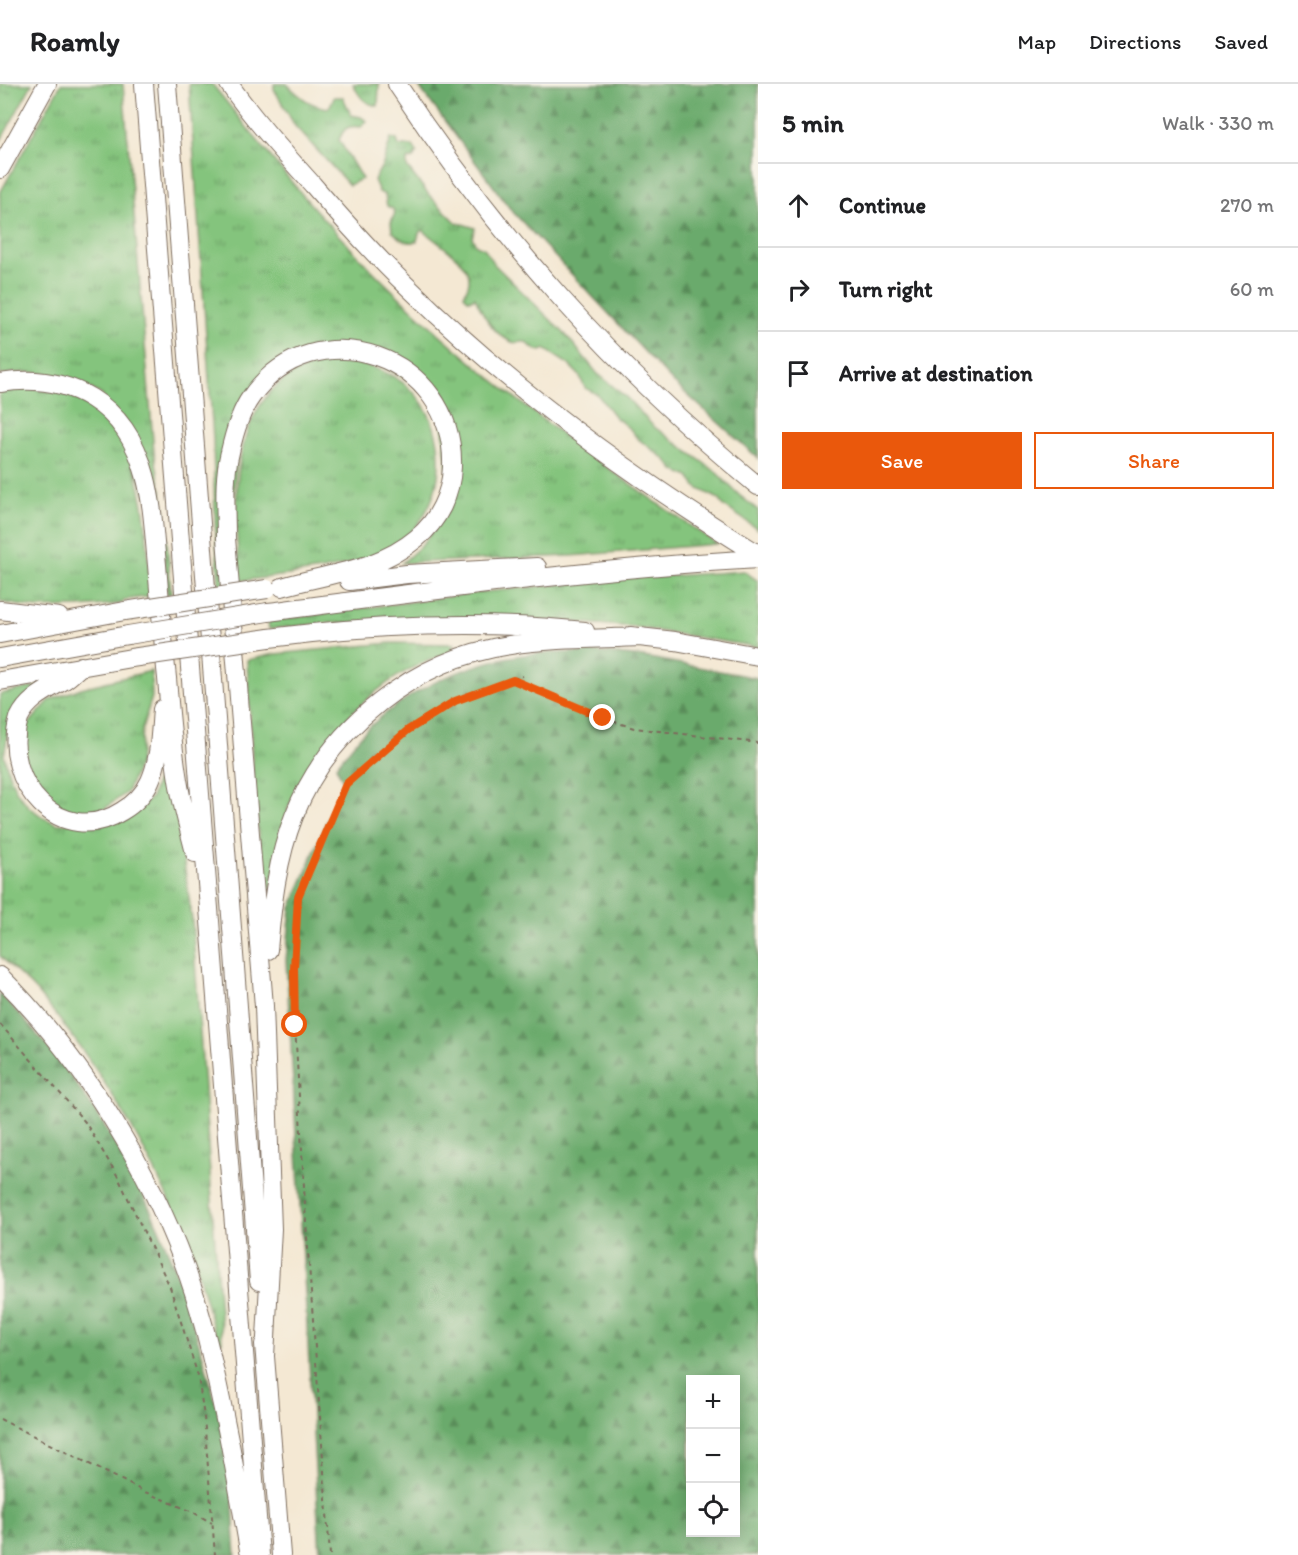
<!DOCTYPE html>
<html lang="en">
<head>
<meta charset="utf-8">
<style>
  body { margin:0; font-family:Itim,sans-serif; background:#f2f2f2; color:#202124 }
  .controls { position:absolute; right:18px; bottom:18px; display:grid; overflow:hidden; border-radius:0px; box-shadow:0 3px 15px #0003 }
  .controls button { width:54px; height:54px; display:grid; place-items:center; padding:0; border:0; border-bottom:2px solid #e0e0e0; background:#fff; color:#202124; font:30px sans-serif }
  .stop { position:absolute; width:18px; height:18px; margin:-14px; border:4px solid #ea580c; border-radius:50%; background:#fff }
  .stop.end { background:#ea580c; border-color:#fff; box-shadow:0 2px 6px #0008 }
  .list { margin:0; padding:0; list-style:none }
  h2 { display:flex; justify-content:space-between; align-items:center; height:78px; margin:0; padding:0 24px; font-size:26px }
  h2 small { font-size:20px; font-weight:400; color:#757577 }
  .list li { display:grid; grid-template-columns:39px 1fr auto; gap:18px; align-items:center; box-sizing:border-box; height:84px; padding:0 24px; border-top:2px solid #e0e0e0 }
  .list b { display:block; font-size:22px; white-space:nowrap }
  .list em { font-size:20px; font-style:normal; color:#757577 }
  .actions { display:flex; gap:12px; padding:18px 24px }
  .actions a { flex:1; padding:14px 0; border:2px solid #ea580c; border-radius:0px; text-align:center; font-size:21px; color:#ea580c }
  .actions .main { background:#ea580c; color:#fff }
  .icon { flex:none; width:33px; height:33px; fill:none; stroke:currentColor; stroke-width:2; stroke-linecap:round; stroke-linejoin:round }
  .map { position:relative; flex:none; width:758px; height:1471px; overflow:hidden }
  header { display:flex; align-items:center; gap:36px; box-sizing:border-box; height:84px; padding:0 30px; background:#fff; border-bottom:2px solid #e0e0e0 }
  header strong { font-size:28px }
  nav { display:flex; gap:33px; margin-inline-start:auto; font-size:21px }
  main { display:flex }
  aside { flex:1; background:#fff }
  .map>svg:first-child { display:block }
  .grass { fill:url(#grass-tufts); stroke:#60774e; stroke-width:1.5 }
  .forest { fill:url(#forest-firs); stroke:#536a45; stroke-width:1.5; fill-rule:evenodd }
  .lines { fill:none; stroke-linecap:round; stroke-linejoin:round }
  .motorway-casing { stroke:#7c6c5d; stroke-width:20 }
  .path { stroke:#7c6c5d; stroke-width:2; stroke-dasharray:4.5 4.5; stroke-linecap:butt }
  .motorway { stroke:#fff; stroke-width:18 }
  .motorway-bridge-casing { stroke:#7c6c5d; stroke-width:20; stroke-linecap:butt }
  .motorway-bridge { stroke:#fff; stroke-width:18 }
  .route { stroke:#ea580c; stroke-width:8 }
</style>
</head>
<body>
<header>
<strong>Roamly</strong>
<nav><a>Map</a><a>Directions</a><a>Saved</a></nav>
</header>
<main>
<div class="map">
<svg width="758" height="1471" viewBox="0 0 758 1471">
  <defs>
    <pattern id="grass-tufts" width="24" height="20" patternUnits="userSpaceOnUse" patternTransform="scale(1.5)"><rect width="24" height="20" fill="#84c47d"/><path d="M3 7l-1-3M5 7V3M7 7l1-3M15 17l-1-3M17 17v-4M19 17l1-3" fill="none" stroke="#6d9f66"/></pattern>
    <pattern id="forest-firs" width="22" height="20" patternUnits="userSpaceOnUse" patternTransform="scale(1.5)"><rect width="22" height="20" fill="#6baa6c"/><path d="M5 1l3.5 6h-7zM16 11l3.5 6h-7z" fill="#598b58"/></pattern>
  </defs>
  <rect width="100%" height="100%" fill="#f7f3e8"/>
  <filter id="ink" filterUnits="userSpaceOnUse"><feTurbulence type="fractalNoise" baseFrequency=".0167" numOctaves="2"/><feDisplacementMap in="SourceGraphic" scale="12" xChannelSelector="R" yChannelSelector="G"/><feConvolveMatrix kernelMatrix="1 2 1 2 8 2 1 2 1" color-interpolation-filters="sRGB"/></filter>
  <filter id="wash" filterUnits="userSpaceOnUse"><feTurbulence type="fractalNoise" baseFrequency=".008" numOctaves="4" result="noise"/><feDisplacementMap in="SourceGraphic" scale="24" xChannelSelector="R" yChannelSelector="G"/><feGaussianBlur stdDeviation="1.35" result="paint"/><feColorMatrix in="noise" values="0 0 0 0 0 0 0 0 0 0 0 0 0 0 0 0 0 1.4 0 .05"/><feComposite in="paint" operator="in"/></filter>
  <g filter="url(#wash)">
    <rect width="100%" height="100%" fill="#f4e8d3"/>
    <path class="grass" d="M0,0H32L0,58Z
      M61,0H123L154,368L165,427L171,510H167L162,444L102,311C70,292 37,283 0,291V109Z
      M189,0H212C251,48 289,98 331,143C443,267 579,367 717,460L571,472L402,479L423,460L451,422L439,312L341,260L243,315L224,501L219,502L215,437L213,355Z
      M274,0H287C300,13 310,22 329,24L334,13H343L351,31L361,33L367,37L361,43C347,41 344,44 339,56L362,95L349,101L295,42L274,5Z
      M353,0H379L378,22C364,20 359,12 353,0Z
      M391,54L397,56L399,62H413L417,68L413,74L407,76V83L429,111L456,138L475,144L472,153L476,161L484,164L494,180L566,251L597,289L627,314L653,342L715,387L739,411L758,426V445L724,422L719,415L697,404L689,393L674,386L666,376L637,354L631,346L615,333L597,310L585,304L579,291L568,280L545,265L541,267L534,265L526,258C521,257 517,260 512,258C493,250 483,231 475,213L469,216L464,211C466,206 469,201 469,197C472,178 434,158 423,146L419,149L417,157C405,161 400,154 392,147L391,138L395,129L393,125L387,122L385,111L379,108L374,96L383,80Z
      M346,276C369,282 390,287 408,303C452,342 449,420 402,456C362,487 289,490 240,497C234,425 224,313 310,282C321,278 334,278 346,276Z
      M22,303C37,306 54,306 68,311C149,344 145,439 151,512L124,516L123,519L120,520L79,523L37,524L0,518V307Z
      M744,487L758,497V563L635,543L558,537L327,539L269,545L268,537L484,508L654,491L655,493Z
      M390,559L454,560L451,569C375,589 318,657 287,726L290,729L265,830L253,691L247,576L275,570Z
      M151,587L152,613L142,645L139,680L127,708L104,725L88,728L72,727L44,715L27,690L23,655L28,641L38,629L50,616L81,604Z
      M38,602L10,638L4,671L9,690L17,708L28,722L44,734L57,740L127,732L151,714L163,676L169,674L192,835L222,1258H217C211,1238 206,1217 200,1196C167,1095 106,988 36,907C25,895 12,884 0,872V610Z"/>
    <path class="forest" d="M417,0H758V374L673,298L511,126Z
      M595,568L644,573L758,594V1471H320L286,876L291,824L343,697L336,682C346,670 355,657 366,646C413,602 479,572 545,569C561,568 579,569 595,568ZM690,1296H736V1448H690Z
      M0,910C62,973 114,1048 152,1129C172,1172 187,1220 201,1266C211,1300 221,1336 228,1371C234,1404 233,1438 236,1471H0Z"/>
  </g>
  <g filter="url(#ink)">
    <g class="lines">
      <g class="motorway-casing">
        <path id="motorway" d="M144,0L260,1471
          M167,0C197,399 230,798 259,1197
          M229,0C254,36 284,69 313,101C344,137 375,172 409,204C513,306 634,394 758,470
          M397,0C499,155 614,284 758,402
          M0,85L47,0
          M0,299C70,288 126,320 145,391C153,420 154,451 157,481C160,519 163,557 167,594C170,631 173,672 180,707C184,728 190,749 195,769
          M349,497L407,490L537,483
          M0,526L59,533
          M268,528C431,507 594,484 758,475
          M0,550L125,527
          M630,552L675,557L758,572
          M269,554C369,541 484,536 585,547
          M0,574L128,551
          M81,582C75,587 70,593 63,597C46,607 28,615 19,634C0,699 62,766 122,727C134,720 144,710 150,697C160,675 160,649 162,625
          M0,597L131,574
          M268,866C272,821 277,775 294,732C329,643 415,575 510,561C553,554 598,555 642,553
          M0,892C92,984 171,1117 204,1243C223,1317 236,1391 249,1466
          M264,1260L281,1471
          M265,1272L272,1145L264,922L226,454C226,425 223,396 230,368C234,350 240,328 251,313C315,222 456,272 452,383C451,410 438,437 417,454C378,487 328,489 282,503"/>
      </g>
      <path class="path" d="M513,596L603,634L634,644L758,659
        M0,940L85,1038L117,1091L170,1203L198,1292L204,1333L215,1471
        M0,1335L145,1408L193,1428L212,1439
        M330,1471L306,1139L295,941L294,884L298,813L346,701L408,646L455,617L523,592"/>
      <use href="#motorway" class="motorway"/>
      <g class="motorway-bridge-casing">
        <path id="motorway-bridge" d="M125,527L267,505
          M128,551L268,528
          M131,574L269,554"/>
      </g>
      <use href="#motorway-bridge" class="motorway-bridge"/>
    </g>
  </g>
  <g class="lines" filter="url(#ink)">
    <path class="route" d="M295,941L294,884L298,813L346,700L408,646L455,617L513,596L603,634"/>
  </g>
</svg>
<div class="controls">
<button>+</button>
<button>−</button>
<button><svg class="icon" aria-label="locate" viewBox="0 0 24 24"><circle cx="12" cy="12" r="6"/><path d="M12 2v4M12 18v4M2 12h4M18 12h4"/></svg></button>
</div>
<div class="stop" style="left:295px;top:941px"></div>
<div class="stop end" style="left:603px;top:634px"></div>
</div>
<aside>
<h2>5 min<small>Walk · 330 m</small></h2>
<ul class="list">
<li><svg class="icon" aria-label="ahead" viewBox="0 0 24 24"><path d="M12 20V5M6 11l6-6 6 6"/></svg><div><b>Continue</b></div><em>270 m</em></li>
<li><svg class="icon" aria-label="right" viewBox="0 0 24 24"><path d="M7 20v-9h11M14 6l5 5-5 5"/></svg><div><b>Turn right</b></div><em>60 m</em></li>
<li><svg class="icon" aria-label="arrive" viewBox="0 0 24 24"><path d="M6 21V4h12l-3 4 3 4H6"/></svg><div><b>Arrive at destination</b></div></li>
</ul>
<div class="actions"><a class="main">Save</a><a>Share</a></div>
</aside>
</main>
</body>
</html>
